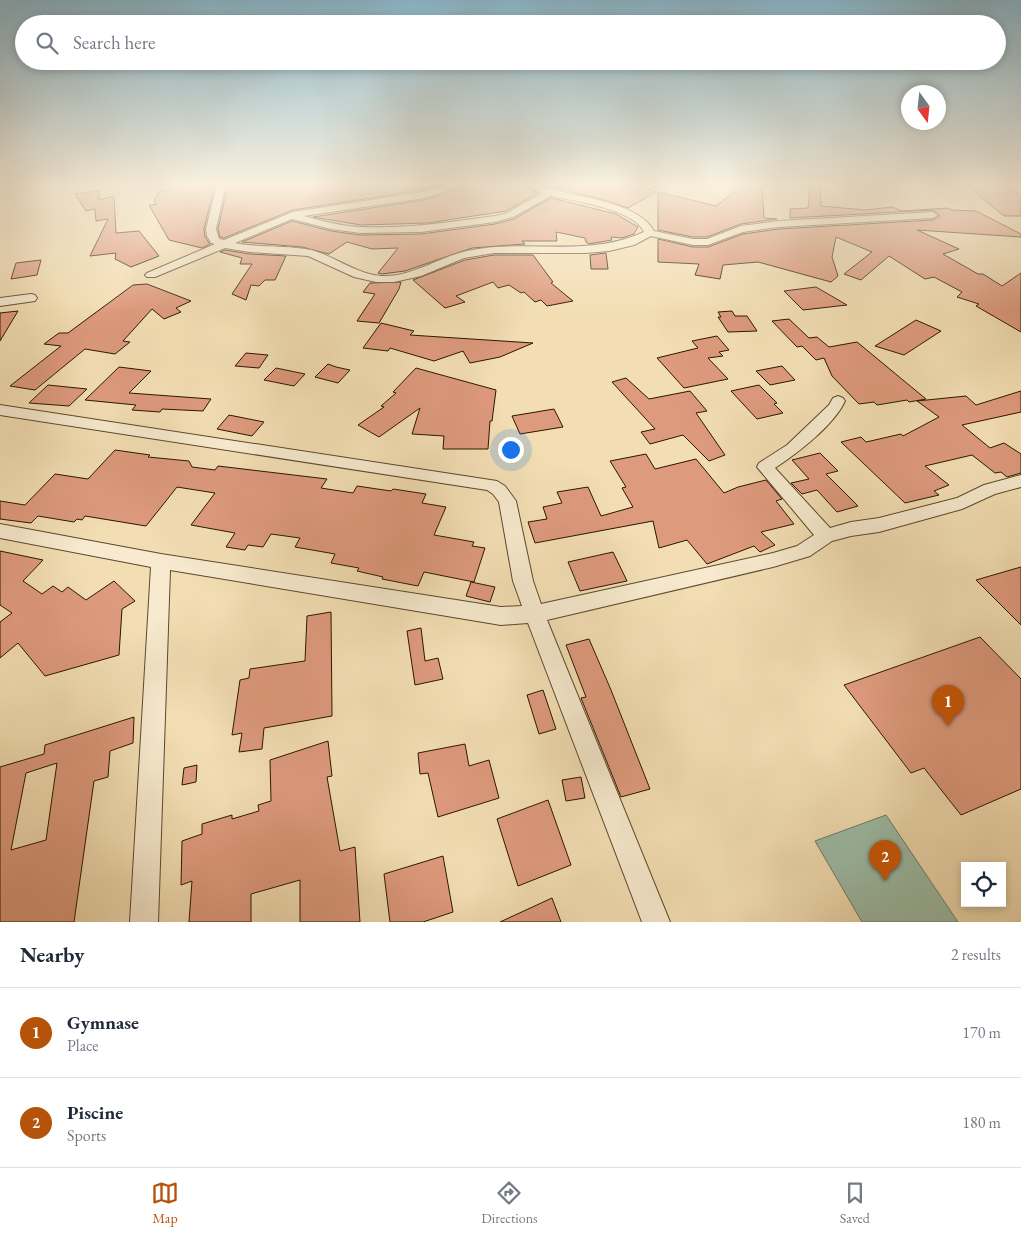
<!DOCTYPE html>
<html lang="en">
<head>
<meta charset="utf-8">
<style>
  body { margin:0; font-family:"EB Garamond",serif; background:#f2f2f3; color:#1f2937 }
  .controls { position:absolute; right:15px; bottom:15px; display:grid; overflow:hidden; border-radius:0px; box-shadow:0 2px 8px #0003 }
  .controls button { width:45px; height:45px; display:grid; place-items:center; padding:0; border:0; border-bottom:1px solid #e0e1e3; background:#fff; color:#1f2937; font:25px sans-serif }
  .compass { position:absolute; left:901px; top:85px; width:45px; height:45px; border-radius:50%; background:#fff; box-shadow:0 2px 8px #0003; rotate:165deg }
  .you { position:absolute; left:510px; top:449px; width:18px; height:18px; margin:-12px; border:4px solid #fff; border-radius:50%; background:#1a73e8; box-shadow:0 0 0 8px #1a73e833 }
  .badge { display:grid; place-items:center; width:32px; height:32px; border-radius:50%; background:#b45309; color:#fff; font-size:16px; font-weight:700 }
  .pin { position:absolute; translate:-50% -41px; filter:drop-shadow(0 1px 2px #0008) }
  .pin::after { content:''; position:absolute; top:26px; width:18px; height:15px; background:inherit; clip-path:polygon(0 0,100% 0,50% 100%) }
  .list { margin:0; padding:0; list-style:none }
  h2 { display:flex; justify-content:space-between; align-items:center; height:65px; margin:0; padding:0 20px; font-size:21px }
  h2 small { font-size:16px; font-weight:400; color:#747a83 }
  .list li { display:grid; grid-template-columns:32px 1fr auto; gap:15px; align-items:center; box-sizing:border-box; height:90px; padding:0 20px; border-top:1px solid #e0e1e3 }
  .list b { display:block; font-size:19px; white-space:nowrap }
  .list p { margin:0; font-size:16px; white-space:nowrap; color:#747a83 }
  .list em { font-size:16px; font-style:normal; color:#747a83 }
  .icon { flex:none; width:28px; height:28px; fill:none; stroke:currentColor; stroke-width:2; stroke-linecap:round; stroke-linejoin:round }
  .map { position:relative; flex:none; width:1021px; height:922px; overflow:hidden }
  .search { position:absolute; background:#fff; box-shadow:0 2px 8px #0003; left:15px; right:15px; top:15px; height:55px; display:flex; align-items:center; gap:12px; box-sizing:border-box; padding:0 18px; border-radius:28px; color:#747a83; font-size:19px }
  .sheet { height:245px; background:#fff }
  nav { display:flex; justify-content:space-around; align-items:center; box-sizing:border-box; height:70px; border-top:1px solid #e0e1e3; background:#fff; font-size:14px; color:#747a83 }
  nav a { display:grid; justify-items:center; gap:2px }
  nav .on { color:#b45309 }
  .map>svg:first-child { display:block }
  .water { fill:#9cbda8; stroke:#6e7a65 }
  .building { fill:#de9a7d; stroke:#2a1601; fill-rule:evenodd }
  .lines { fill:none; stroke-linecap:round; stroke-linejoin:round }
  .street-casing { stroke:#5c482e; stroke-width:2 }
  .street { fill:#f7eace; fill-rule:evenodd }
</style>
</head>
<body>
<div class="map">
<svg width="1021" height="922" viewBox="0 0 1021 922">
  <rect width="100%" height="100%" fill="#f3deb3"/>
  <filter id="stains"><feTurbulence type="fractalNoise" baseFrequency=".004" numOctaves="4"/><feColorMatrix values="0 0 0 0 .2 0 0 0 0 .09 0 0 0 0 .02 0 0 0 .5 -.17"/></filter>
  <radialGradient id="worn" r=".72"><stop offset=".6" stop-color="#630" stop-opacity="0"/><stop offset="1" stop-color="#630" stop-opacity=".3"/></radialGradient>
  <path class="water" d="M886,815L958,922H862L815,841Z"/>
  <path class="building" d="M179,184H215L204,229L205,237L210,244L202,248L169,240L149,205L157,204L154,201L158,193Z
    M228,184H398L405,190L427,184L441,185L423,190L293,210L224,238L220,237L218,229Z
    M473,184H520L538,193L506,211L428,223L361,225L313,217L424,200Z
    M542,184H658V186L649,190L656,192L628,208L601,199Z
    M745,184H762L764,218L777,219L741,224L707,237H693L658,230V192L716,206Z
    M810,184H820L821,206L865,210L892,207L902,211L948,208L952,210L976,211L1021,234V237L917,230L959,249L943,254L978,274H983L1002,286L1021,273V332L976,306L979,304L957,297L962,292L934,277L925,279L889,256L861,280L844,274L872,252L836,237L832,257L838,276L831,282L758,262L723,265L720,279L695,275L699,264L658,262V239L693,247H708L743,234L779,229L933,220L940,216L933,210L790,218V209L808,208Z
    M965,184H999L1021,195V216H1004Z
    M99,191V200L114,196L116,233L139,231L159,256L131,267L115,259L116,253L90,256L108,219L96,221L95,209L86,211L75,194Z
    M551,198L616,214L638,227L634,234L622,238L611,237L612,240L589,244L586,242L585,238L556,232L557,241H522L525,244L472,248L405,271L382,274L378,273L398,248L372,249L347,242L329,254L302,247L242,242L292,221L331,231L360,235L421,234L495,224L514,219Z
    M225,250L250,254L286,256L275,280H265L259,286L251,285L246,300L232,294L252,264H240L242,258L220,252Z
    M606,253L608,269H591L590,255Z
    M494,255H533L553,282L551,283L573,301L547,306L541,300L535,302L524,292L521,293L509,285L498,288L493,282L456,296L465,302L445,308L413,280L465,260Z
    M41,260L37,275L11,279L16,263Z
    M401,282L399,289L379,323L357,321L375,294L363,292L370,283Z
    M147,284L191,301L176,308L181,312L164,319L152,309L123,341L130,342L115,354L85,349L35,390L10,386L61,346L44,344L59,333H68L133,285Z
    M816,287L847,305L803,310L784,291Z
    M18,311L0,341V313Z
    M732,311L735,316H747L757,331L728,332L718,317H721L718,312Z
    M789,319L809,338L817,337L829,347L857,342L926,399L909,402L907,400L877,405L874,402L859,404L832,376L824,358L816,360L802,346L797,347L772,321Z
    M916,320L941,331L904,355L875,346Z
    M381,323L414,331L410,335L533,343L500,357L470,363L463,351L434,361L390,348L388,351L363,348Z
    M717,336L729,350L719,352L723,356L708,358L728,379L684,388L657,358L698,348L692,341Z
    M246,353L268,355L259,368L235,366Z
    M328,364L336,367L350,370L338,383L315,377Z
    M782,366L795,380L770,385L756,371Z
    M119,367L151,371L129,393L211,399L203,411L162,409L160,412L132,410L136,405L85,400Z
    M276,368L305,374L294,386L264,380Z
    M416,368L496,390L492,421H490L488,449H443L444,436L412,434L420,408L379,437L358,425L384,407L381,406L396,393L393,392Z
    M626,378L649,399L690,391L707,411L696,413L725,455L709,461L683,435L650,444L641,432L655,429L612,382Z
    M48,385L87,389L69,406L29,403Z
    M759,385L777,403L774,404L783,413L757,419L731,391Z
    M1021,391V412L962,425L990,448L1004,443L1021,454V473L1007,477L1001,472L995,473L972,455L925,466L949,485L934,491L939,495L905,503L841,442L861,437L866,442L901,434L903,436L939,417L917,401L966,396L976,405Z
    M554,409L563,427L520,434L512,416Z
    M229,415L264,422L252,436L217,429Z
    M115,450L150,455L148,457L189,461L192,467L215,470L218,466L327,479L321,488L353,493L357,486L391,491L393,489L426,494L422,503L446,507L434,535L474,542L472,546L485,548L474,582L424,572L418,586L382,579L383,577L357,571L359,568L331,563L335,554L295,547L300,538L271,534L263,547L248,545L245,550L226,547L235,533L191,525L215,493L177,487L146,526L85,516L82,520L77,519L74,522L38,516L31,523L0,519V501L25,505L55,474L88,479Z
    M820,453L838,471L826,474L858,506L837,512L817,490L802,494L791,483L809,479L792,460Z
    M646,454L655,469L696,459L724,493L738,487L766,480L782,499L776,501L794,524L761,532L775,545L760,552L754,546L707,564L687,540L659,548L653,521L535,543L528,522L547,519L543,507L562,503L557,492L588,487L601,516L633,507L622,488L626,487L610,461Z
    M0,551L43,560L23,581L42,594L53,586L62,592L68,587L86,600L114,581L135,601L122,609L119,655L45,676L18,643L0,658V622L12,613L0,605Z
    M613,552L627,581L580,591L568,562Z
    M1021,567V625L976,580Z
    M471,582L495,587L490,602L466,596Z
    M331,612L332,716L264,728L262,749L239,752L242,733L232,735L240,680L249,678L250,669L305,661L307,616Z
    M421,628L425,661L438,658L443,679L415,685L407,631Z
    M980,637L1021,679V789L961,815L924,768L911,773L844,685Z
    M589,639L611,690L650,789L621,797L581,698L586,697L566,645Z
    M543,690L556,729L539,734L527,695Z
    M134,717L133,743L110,751L108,777L94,781L74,922H0V767L44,754L45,745ZM57,763L46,840L11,850L26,773Z
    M328,741L332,776L327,777L340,851L355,847L360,922H300V880L251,894V922H189L192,881L181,885L182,841L202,834V824L232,815V819L259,811L258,805L271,801L270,760Z
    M465,744L469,766L489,760L499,798L438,817L428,773L420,774L418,753Z
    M197,765L196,782L182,785L184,768Z
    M581,777L585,798L566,801L562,780Z
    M548,800L571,865L518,886L497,819Z
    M443,856L453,912L423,922H390L384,874Z
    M552,898L561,922H500Z"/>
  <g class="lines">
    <g class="street-casing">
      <path id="street" d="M217,184H226L216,229L219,239L224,240L293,212L423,192L452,184H467L424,198L304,216C322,221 341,226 361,227C406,229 450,222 495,216L507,213L542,193L522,184H535C567,197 637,199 654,231L693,239H707L741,226L779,221L933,212L938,215L933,218L779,227L743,232L708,245H693L651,236L634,245L609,251L586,253H494L464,258L421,276L394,282H376L354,277L308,256L250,252L225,248L155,277H147L145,275L147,273L215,244L211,243L207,236L206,229ZM551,196C574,201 634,209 644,232C587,258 532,239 472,250C441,255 414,277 382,276C355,274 335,256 311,250C286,245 260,248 235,243L292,219L331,229L360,233L421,232L495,222L513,217Z
        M31,294L35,295L37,298L35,301L0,306V298Z
        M838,396L843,398L845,401C834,425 798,453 775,468L830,528L851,522L879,518L957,498L984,485L1021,475V487L995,494L962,509L879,532L851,536L832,541L810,556L773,567L547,620L670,922H642L528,623L501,625L170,570L158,922H130L151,567L0,538V524L161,554L501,607L522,606L513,581L499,502L493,494L487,490L0,415V405L497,481L505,486L516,501L533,581L541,604L773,553L797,546L814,535L757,467L759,463L787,445L829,405L833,398Z"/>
    </g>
    <use href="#street" class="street"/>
  </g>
  <linearGradient id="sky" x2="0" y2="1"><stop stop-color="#89b8ce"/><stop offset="0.59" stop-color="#faf0dd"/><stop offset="1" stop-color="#faf0dd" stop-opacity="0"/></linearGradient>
  <rect width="1021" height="313" fill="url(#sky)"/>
  <rect width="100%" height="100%" filter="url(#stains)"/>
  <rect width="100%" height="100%" fill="url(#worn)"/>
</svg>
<div class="controls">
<button><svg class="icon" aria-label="locate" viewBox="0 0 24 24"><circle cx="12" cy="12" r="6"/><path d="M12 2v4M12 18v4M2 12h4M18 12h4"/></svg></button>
</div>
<svg class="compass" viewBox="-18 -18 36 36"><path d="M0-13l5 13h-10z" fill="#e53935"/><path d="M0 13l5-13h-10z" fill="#747a83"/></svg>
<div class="you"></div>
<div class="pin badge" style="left:948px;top:726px">1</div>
<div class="pin badge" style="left:885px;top:881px">2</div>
<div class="search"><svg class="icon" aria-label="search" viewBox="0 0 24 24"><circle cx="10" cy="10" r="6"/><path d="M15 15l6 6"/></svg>Search here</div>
</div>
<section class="sheet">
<h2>Nearby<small>2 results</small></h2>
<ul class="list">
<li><span class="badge">1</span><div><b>Gymnase</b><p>Place</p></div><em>170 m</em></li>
<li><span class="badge">2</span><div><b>Piscine</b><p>Sports</p></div><em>180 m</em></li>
</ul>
</section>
<nav>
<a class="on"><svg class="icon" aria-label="map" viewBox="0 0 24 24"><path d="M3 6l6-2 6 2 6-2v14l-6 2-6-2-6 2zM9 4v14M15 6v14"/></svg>Map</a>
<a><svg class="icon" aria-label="directions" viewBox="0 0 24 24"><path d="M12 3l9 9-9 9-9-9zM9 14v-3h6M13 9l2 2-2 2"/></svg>Directions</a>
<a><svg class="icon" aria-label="saved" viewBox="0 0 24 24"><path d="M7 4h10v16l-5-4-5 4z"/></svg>Saved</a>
</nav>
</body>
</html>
